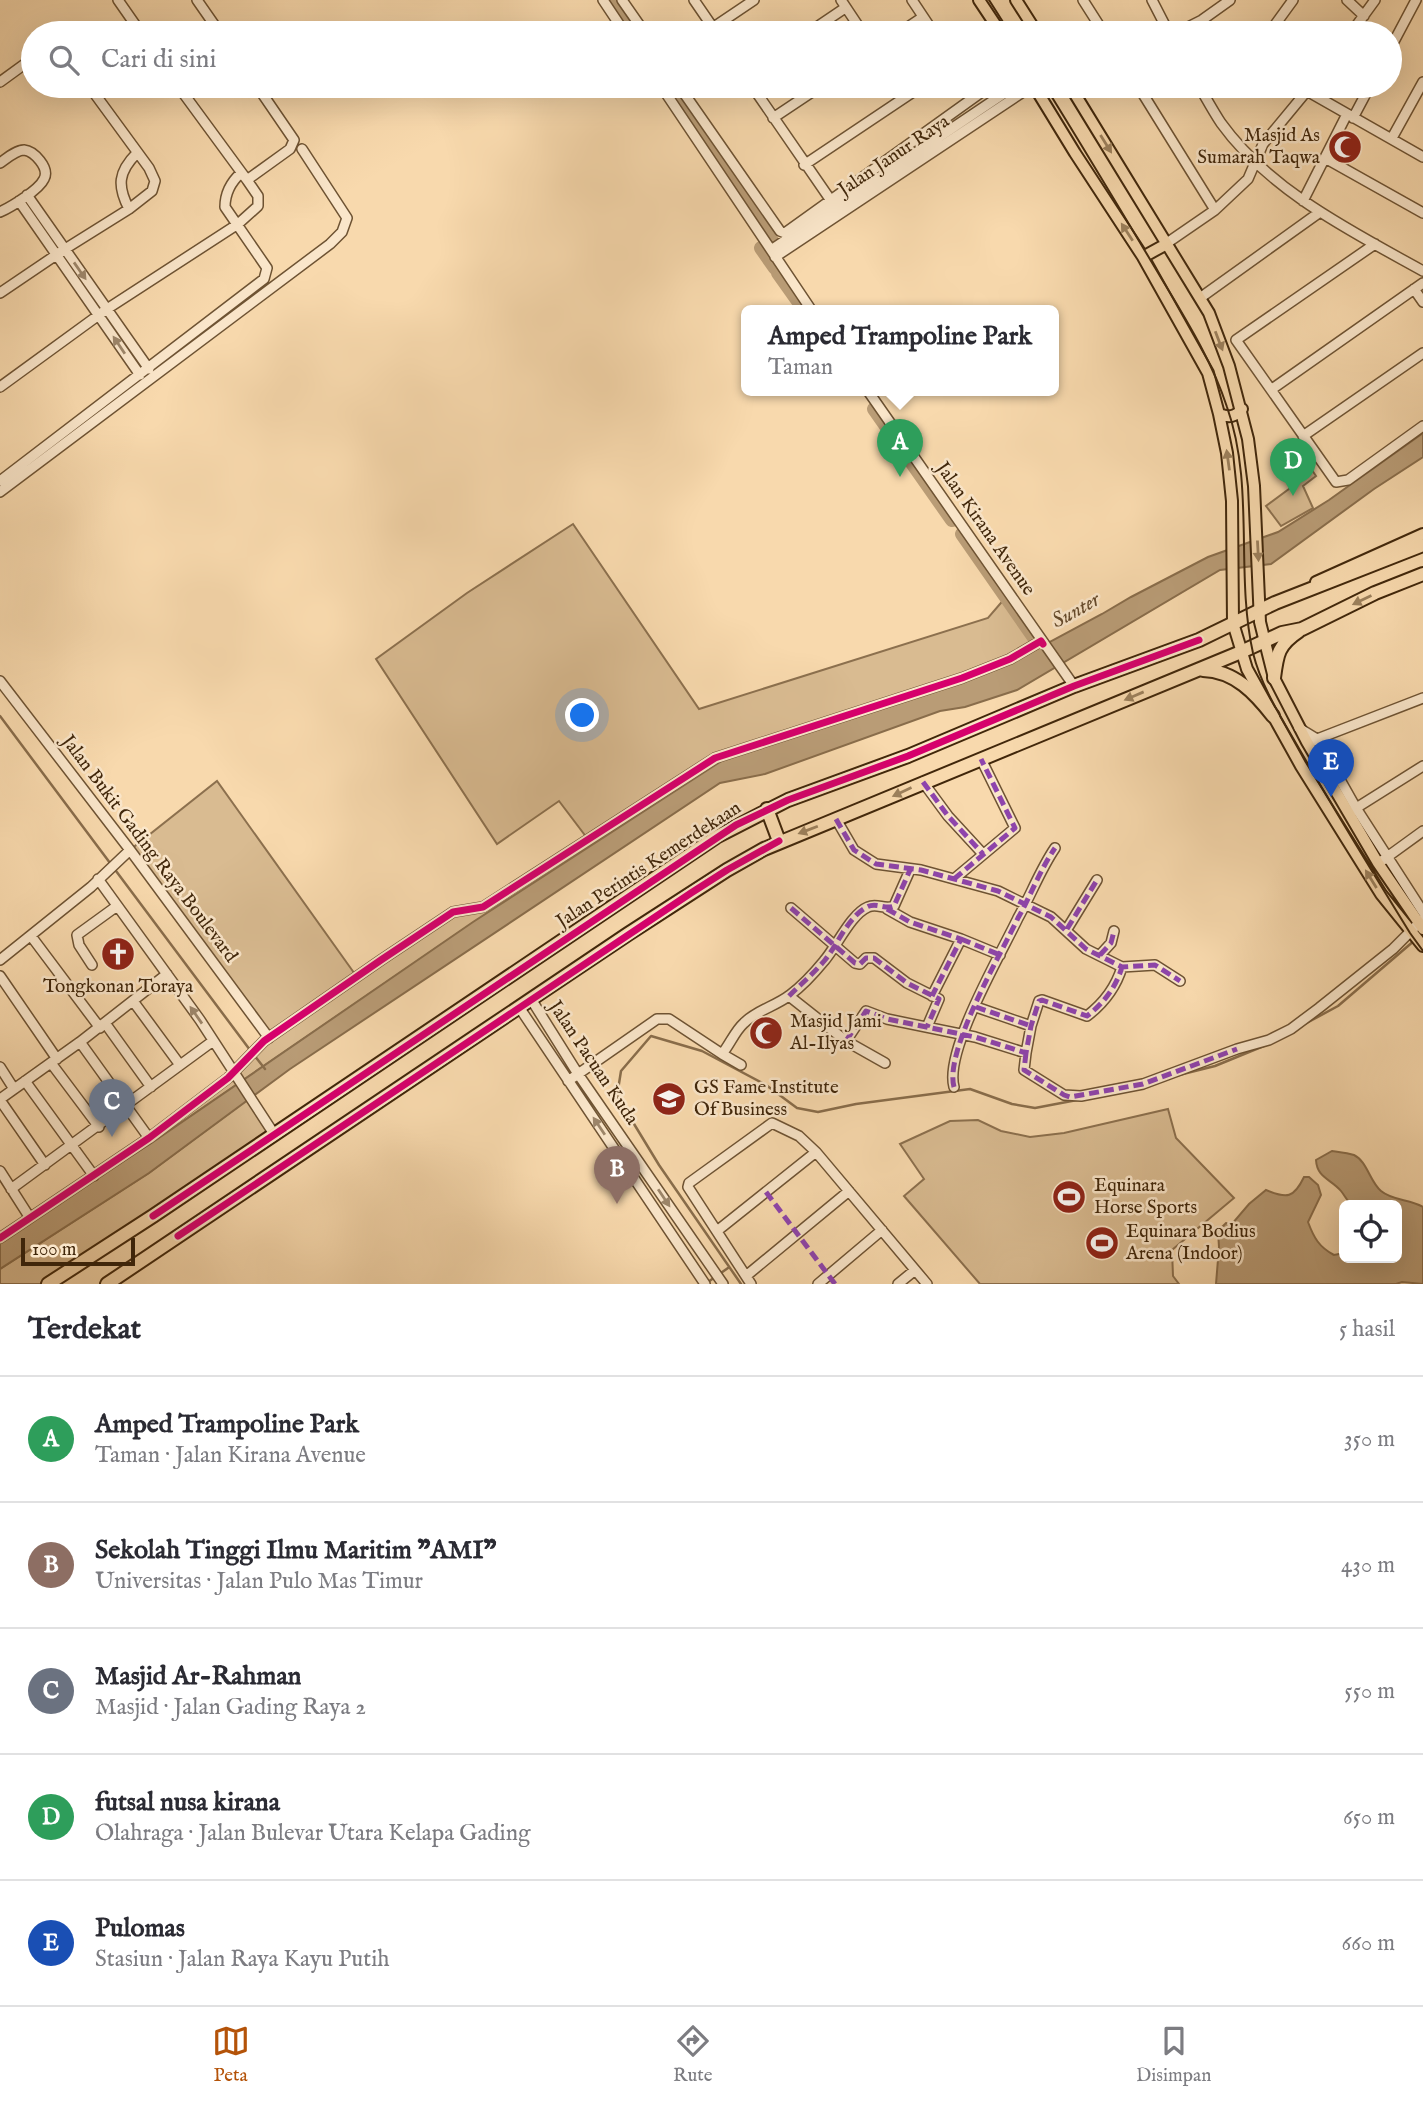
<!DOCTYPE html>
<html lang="id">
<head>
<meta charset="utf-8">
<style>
  body { margin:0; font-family:"IM FELL English",serif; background:#f7f7f7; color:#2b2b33 }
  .controls { position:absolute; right:21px; bottom:21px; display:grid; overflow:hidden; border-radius:10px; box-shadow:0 7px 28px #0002 }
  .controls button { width:63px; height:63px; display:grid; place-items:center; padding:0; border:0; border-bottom:2px solid #e1e1e2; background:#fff; color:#2b2b33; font:35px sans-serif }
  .scale { position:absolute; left:21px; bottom:18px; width:114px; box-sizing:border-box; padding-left:7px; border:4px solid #40260a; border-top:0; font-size:19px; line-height:24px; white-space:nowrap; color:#40260a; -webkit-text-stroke:5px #fae6ca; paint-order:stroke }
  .you { position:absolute; left:583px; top:716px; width:24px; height:24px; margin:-18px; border:5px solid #fff; border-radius:50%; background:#1a73e8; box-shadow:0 0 0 10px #1a73e833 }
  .badge { display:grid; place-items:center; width:46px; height:46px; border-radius:50%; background:#b45309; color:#fff; font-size:23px; font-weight:700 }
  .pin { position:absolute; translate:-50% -58px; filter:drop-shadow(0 2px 4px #0008) }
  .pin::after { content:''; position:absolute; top:37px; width:24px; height:21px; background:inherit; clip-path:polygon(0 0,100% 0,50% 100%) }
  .popup { position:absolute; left:741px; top:305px; width:318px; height:91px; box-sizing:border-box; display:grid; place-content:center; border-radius:10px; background:#fff; filter:drop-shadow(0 2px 5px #0005); font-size:23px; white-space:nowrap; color:#7c7c81 }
  .popup b { font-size:26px; color:#2b2b33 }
  .popup::after { content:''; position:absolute; left:50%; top:100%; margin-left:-14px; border:14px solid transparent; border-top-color:#fff }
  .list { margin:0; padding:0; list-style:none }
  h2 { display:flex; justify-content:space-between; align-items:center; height:91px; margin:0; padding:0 28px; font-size:30px }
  h2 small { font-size:23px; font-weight:400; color:#7c7c81 }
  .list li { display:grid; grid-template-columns:46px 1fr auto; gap:21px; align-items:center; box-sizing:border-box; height:126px; padding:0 28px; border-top:2px solid #e1e1e2 }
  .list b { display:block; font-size:26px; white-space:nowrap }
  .list p { margin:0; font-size:23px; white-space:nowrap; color:#7c7c81 }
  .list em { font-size:23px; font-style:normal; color:#7c7c81 }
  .icon { flex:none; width:38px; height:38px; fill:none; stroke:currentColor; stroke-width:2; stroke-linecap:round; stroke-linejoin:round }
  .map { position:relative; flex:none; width:1423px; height:1284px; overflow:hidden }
  .search { position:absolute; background:#fff; box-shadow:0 7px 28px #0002; left:21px; right:21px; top:21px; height:77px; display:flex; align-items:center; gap:18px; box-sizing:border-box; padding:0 24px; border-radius:38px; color:#7c7c81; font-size:26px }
  .sheet { height:721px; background:#fff }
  nav { display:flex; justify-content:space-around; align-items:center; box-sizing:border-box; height:98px; border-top:2px solid #e1e1e2; background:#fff; font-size:19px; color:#7c7c81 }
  nav a { display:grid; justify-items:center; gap:4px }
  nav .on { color:#b45309 }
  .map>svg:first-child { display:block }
  .green { fill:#d9bb91; stroke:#8c704e; stroke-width:2 }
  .water { fill:#b99c76; stroke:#896d4b; stroke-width:2 }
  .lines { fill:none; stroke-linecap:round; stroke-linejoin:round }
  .stream { stroke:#896d4b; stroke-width:2.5 }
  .river { stroke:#b99c76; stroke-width:14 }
  .minor-casing { stroke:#6e5333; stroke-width:12 }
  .major-casing { stroke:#40260a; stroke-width:14 }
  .highway-casing { stroke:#40260a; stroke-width:16 }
  .minor { stroke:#fae6ca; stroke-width:9 }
  .major { stroke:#f8d9ad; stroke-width:10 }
  .highway { stroke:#f8d9ad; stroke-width:12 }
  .tram { stroke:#40260a; stroke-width:2 }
  .quiet { stroke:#8e44ad; stroke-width:5; stroke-dasharray:10 5; stroke-linecap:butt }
  .cycleway-casing { stroke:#fae6ca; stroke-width:11 }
  .cycleway { stroke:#d6006c; stroke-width:7 }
  .oneway { fill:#9c805c }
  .oneway2 { fill:#9d866a }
  .labels { text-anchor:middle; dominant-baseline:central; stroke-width:5; stroke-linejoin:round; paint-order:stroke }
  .poi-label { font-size:19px; fill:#40260a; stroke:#fae6ca; text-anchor:start }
  .street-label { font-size:19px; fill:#40260a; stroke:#fae6ca }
  .water-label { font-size:21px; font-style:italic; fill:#64492a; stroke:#fae6ca }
</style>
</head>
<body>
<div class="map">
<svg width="1423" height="1284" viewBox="0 0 1423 1284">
  <rect width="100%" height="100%" fill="#f8d9ad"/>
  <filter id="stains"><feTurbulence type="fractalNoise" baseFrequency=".00286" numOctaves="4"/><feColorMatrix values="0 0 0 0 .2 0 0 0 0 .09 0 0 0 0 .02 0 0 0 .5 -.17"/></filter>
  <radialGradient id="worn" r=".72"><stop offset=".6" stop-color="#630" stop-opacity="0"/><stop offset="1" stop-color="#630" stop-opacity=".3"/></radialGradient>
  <path class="green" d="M1297,448L1316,476L1303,486L1313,508L1281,526L1266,506L1297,483L1281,457Z
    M573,524L699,709L988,618L1006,597L1038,643L1029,650L723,760L464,929L153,1142L0,1240L228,1078L268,1038L130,850L217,781L357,977L453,912L477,909L587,838L559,801L497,844L376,659L467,593Z
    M251,1097L274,1134L46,1284H0V1269L149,1173Z
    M1168,1109L1176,1138L1234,1198L1172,1250L1173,1276L1179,1284H980L904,1196L924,1179L900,1144L950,1121L978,1120L1001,1131L1030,1137L1064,1133Z"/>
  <path class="water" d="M1423,433V457L1374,489L1271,564L1220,570L1017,690L965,707L940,711L765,774L720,783L290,1069L149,1173L0,1269V1240L153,1142L473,922L723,760L1007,665L1102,614L1131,597L1208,557L1278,532L1329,500Z
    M1332,1151C1339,1152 1348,1153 1354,1155C1367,1161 1370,1182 1381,1191C1393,1201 1410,1199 1423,1207V1284L1402,1282L1396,1284H1216L1219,1247L1218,1231L1226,1223L1232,1224L1249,1204L1266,1190C1287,1199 1294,1198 1304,1177H1309L1318,1185L1321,1195L1308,1222C1314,1238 1319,1247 1334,1255L1344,1253V1258H1397V1205H1352C1347,1201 1345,1196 1341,1191C1331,1179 1317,1178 1316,1160Z"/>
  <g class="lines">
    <path class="stream" d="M0,716L250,1050
      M1301,1026L1338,1006L1415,940
      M254,1055L265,1069
      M1175,1076L1215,1066L1271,1043
      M708,1282L728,1268
      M741,1284L659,1165L617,1096L621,1071L651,1036L702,1051L766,1085L797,1108L818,1112L856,1104L970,1089L1012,1104L1035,1108L1077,1100"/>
    <path class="river" d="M610,0L632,33
      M668,86L772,241
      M761,248L775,268
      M778,273L805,311
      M874,409L952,520
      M962,534L1035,639"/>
    <g class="minor-casing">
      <path id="minor" d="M118,0L141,33
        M197,0L220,33
        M603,0L625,33
        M622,0L645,33
        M694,0L716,32
        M841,0L863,33
        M912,0L934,33
        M1083,0L1104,33
        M1152,0L1169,33
        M1347,0L1364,16
        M705,33L754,0
        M808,33L845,8
        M899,33L923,17
        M1176,33L1202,20L1230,0
        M1269,33L1293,0
        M1351,33L1375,0
        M1390,49L1416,0
        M0,82L33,58
        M661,86L812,311
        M679,86L780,231L785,233L990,86
        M752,86L834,205
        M898,86L905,97
        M1138,86L1215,210
        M1199,86C1206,98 1213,111 1221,123C1270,191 1351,231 1423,271
        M1307,91L1423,157
        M773,118L821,86
        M1353,118L1370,86
        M1392,138L1423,82
        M1325,158L1423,213
        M0,163C6,159 16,150 24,150C34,151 50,168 44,179C39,190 11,207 0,212
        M804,165L922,86
        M247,180L290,149L294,140L257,86
        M27,195L149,369
        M19,201L140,375
        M1303,201L1347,114
        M129,209C117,186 118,172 137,153
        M1167,243L1215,210L1248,179L1263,144L1311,86
        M1375,244L1236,340L1336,482L1348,480L1423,426
        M771,250L1015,86
        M775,257L1032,86
        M1414,289L1423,302
        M0,293L65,249L129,209L152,191L155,181L149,168L89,86
        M1200,298L1320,212
        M0,387L107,309L238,224L258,206V196L247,180L178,86
        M1272,389L1423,283
        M868,391L1074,686
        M1303,436L1423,353
        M0,481L264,279L267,268L225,207C225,192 231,182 241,173
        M0,492L330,244L342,232L347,218L302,149
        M0,681L130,850L269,1038
        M1299,728L1317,739L1356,808L1423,912
        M1312,741L1423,698
        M923,782L948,816L983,854
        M1353,810L1423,766
        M836,819L854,850L876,864L921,870L998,891L1051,917L1086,949L1122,967L1155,965L1180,981
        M1383,860L1423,831
        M98,879L200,1020L274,1134
        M954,879L1015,828L981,759
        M791,908L855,963L860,964L866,958H874L907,983L939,999L927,1027
        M887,909L910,922L961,939L932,996
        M1067,929L1097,880
        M31,936L100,1028
        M961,939L1000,955
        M1100,955L1111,943L1114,931
        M0,960L91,887L130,850
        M92,965L79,945L77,935L117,906
        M0,976L57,1059
        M789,996L846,1041L885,1063
        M531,999L578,1074L723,1284
        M133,1001L180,1065
        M519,1007L705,1284
        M976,1007L1031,1026
        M105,1023L151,1087
        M846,1041L866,1011L887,1019L975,1037L1026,1053L1031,1026L1039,1001L1042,1000L1087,1016C1104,1003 1116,987 1122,967
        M80,1042L149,1138
        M1026,1053L1024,1070L1064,1095L1081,1096L1143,1084L1237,1049L1269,1040L1291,1029L1319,1008L1393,949L1423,919
        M722,1054L741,1065
        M51,1063L99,1127
        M0,1067L14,1089
        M25,1081L94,1176
        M568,1081L657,1019H669L722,1054C730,1044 735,1031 744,1023C757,1010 776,1006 790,995C802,986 815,972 824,961C837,946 851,914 868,907C877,903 885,910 894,906L910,870
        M954,1087C944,1051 1001,954 1018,918C1031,895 1040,870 1055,848
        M0,1099L80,1042L167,974
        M0,1100L45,1165
        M0,1171L30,1218
        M11,1189L213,1041
        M717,1231L816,1152
        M0,1238L149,1138L228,1078L264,1041L381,960L453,912L483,907L715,758L962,678L1010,659L1041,641
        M746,1276L849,1191
        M751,1284L688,1187L689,1183L772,1123L799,1136L816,1152L927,1284
        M818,1284L882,1230
        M898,1284L915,1270"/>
    </g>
    <g class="major-casing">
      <path id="major" d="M979,0L1001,33
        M1016,0L1037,33
        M1034,86L1075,153L1143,257L1208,373L1219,414L1227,453L1232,501L1233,623L1247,669L1301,766L1381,894L1423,946
        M1070,86L1209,313L1229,366L1248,439L1254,486L1260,622L1274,678L1307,742L1378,863L1423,929
        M1143,257L1163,246
        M1219,414C1229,418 1235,417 1242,409
        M1316,582L1423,534"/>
    </g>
    <g class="highway-casing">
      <path id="highway" d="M1203,670C1235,671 1255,693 1273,716
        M1274,678C1277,654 1278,645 1299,631
        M767,809L779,841
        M48,1284L153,1216L716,837L788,800L908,756L1074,686L1199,640L1275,603L1423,545
        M107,1284L628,934L727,870L764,849L1241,652L1282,633L1302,629L1375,593L1423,574"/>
    </g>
    <use href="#minor" class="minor"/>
    <use href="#major" class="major"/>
    <use href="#highway" class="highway"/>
    <path class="tram" d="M989,0L1010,33
      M1045,86C1083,147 1120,209 1157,271C1183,315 1211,358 1227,407C1255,486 1235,572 1253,653C1262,689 1283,720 1301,752C1336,813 1373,873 1410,933L1423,951"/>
    <path class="quiet" d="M923,782L948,816L983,854
      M836,819L854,850L876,864L921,870L998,891L1051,917L1086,949L1122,967L1155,965L1180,981
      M954,879L1015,828L981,759
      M791,908L855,963L860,964L866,958H874L907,983L939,999L927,1027
      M887,909L910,922L961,939L932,996
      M1067,929L1097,880
      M961,939L1000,955
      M1100,955L1111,943L1114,931
      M789,996C801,984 814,973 825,960C838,944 848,917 867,907C876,902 885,910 894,906L910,870
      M976,1007L1031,1026
      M846,1041L866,1011L887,1019L975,1037L1026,1053L1031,1026L1039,1001L1042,1000L1087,1016C1104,1003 1116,987 1122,967
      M1026,1053L1024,1070L1064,1095L1070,1097L1143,1084L1237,1049
      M954,1087C944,1051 1001,954 1018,918C1031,895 1040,870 1055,848
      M766,1192L835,1284"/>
    <g class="cycleway-casing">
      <path id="cycleway" d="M153,1216L736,825L788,800L908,756L1074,686L1199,640
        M178,1236L691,893L727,870L779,841
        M0,1238L149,1138L228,1078L264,1041L381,960L453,912L483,907L715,758L962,678L1010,659L1041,641L1043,644"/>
    </g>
    <use href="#cycleway" class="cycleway"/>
  </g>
  <defs><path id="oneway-solid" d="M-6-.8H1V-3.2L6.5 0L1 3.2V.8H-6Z" transform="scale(1.75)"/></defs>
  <g class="oneway">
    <use href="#oneway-solid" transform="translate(1106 144) rotate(58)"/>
    <use href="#oneway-solid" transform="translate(1127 232) rotate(-123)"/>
    <use href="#oneway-solid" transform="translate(1219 341) rotate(69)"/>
    <use href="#oneway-solid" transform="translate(1228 460) rotate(-98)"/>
    <use href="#oneway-solid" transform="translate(1258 551) rotate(87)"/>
    <use href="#oneway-solid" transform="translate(1362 600) rotate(154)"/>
    <use href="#oneway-solid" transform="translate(1134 696) rotate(157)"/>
    <use href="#oneway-solid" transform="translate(902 792) rotate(155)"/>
    <use href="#oneway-solid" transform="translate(808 830) rotate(159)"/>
    <use href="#oneway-solid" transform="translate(1371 879) rotate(-122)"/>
  </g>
  <g class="oneway2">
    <use href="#oneway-solid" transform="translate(80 271) rotate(55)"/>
    <use href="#oneway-solid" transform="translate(119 345) rotate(-124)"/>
    <use href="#oneway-solid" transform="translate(196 1015) rotate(-125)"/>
    <use href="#oneway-solid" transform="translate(599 1126) rotate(-124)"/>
    <use href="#oneway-solid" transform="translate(664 1198) rotate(56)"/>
  </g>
  <defs>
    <g id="mosque-disc" transform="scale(1.75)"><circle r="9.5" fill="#8f2418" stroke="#fae6ca"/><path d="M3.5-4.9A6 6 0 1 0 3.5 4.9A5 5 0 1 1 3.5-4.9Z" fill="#fff"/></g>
    <g id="church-disc" transform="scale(1.75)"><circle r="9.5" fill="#8f2418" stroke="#fae6ca"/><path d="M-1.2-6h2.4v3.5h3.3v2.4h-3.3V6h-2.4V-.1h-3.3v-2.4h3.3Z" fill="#fff"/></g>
    <g id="university-disc" transform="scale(1.75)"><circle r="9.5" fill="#8f2418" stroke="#fae6ca"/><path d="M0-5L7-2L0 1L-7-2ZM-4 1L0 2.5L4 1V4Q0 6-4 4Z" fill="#fff"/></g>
    <g id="stadium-disc" transform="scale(1.75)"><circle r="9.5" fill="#8f2418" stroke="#fae6ca"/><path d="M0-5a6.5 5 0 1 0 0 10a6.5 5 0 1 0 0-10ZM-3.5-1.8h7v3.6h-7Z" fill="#fff"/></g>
  </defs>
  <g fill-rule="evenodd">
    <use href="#mosque-disc" x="1345" y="147"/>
    <use href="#church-disc" x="118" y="954"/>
    <use href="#mosque-disc" x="766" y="1033"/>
    <use href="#university-disc" x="669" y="1099"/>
    <use href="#stadium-disc" x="1069" y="1197"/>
    <use href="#stadium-disc" x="1102" y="1243"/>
  </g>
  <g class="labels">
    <g class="poi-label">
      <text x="1320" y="136" text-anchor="end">Masjid As<tspan x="1320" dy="22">Sumarah Taqwa</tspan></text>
      <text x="118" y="987" text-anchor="middle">Tongkonan Toraya</text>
      <text x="790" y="1022">Masjid Jami<tspan x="790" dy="22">Al-Ilyas</tspan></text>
      <text x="694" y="1088">GS Fame Institute<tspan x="694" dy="22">Of Business</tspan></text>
      <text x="1094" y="1186">Equinara<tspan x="1094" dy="22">Horse Sports</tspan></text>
      <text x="1126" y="1232">Equinara Bodius<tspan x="1126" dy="22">Arena (Indoor)</tspan></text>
    </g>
    <g class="street-label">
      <text transform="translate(894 156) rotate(-34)">Jalan Janur Raya</text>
      <text transform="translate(985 529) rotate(55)">Jalan Kirana Avenue</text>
      <text transform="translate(149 849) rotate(53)">Jalan Bukit Gading Raya Boulevard</text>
      <text transform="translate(649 865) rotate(-33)">Jalan Perintis Kemerdekaan</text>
      <text transform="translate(593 1063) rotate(56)">Jalan Pacuan Kuda</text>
    </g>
    <g class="water-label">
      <text transform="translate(1076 611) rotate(-29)">Sunter</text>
    </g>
  </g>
  <rect width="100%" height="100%" filter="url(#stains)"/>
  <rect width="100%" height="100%" fill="url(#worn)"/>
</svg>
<div class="controls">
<button><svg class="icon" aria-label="locate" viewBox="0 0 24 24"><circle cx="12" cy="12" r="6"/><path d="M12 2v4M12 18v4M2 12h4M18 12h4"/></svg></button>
</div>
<div class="scale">100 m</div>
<div class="you"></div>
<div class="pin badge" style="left:900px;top:477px;background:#2e9e5b">A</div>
<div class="popup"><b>Amped Trampoline Park</b>Taman</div>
<div class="pin badge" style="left:617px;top:1204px;background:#8d6e63">B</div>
<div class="pin badge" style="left:112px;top:1137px;background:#6b7280">C</div>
<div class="pin badge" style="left:1293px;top:496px;background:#2e9e5b">D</div>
<div class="pin badge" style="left:1331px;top:797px;background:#1a4fb4">E</div>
<div class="search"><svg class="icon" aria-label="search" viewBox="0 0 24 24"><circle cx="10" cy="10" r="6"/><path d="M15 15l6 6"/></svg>Cari di sini</div>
</div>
<section class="sheet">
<h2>Terdekat<small>5 hasil</small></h2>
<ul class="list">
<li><span class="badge" style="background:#2e9e5b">A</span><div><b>Amped Trampoline Park</b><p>Taman · Jalan Kirana Avenue</p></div><em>350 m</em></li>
<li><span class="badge" style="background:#8d6e63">B</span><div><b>Sekolah Tinggi Ilmu Maritim &quot;AMI&quot;</b><p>Universitas · Jalan Pulo Mas Timur</p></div><em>430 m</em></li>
<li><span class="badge" style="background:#6b7280">C</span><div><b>Masjid Ar-Rahman</b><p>Masjid · Jalan Gading Raya 2</p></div><em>550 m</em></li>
<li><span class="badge" style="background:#2e9e5b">D</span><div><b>futsal nusa kirana</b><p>Olahraga · Jalan Bulevar Utara Kelapa Gading</p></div><em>650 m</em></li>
<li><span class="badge" style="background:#1a4fb4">E</span><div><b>Pulomas</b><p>Stasiun · Jalan Raya Kayu Putih</p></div><em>660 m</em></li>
</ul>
</section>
<nav>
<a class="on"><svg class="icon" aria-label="map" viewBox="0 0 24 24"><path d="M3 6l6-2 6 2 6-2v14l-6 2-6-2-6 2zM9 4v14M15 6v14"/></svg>Peta</a>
<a><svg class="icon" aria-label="directions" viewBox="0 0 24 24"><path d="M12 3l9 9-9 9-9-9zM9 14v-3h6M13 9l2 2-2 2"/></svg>Rute</a>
<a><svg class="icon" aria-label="saved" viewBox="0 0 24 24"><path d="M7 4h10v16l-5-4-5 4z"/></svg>Disimpan</a>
</nav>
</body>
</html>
